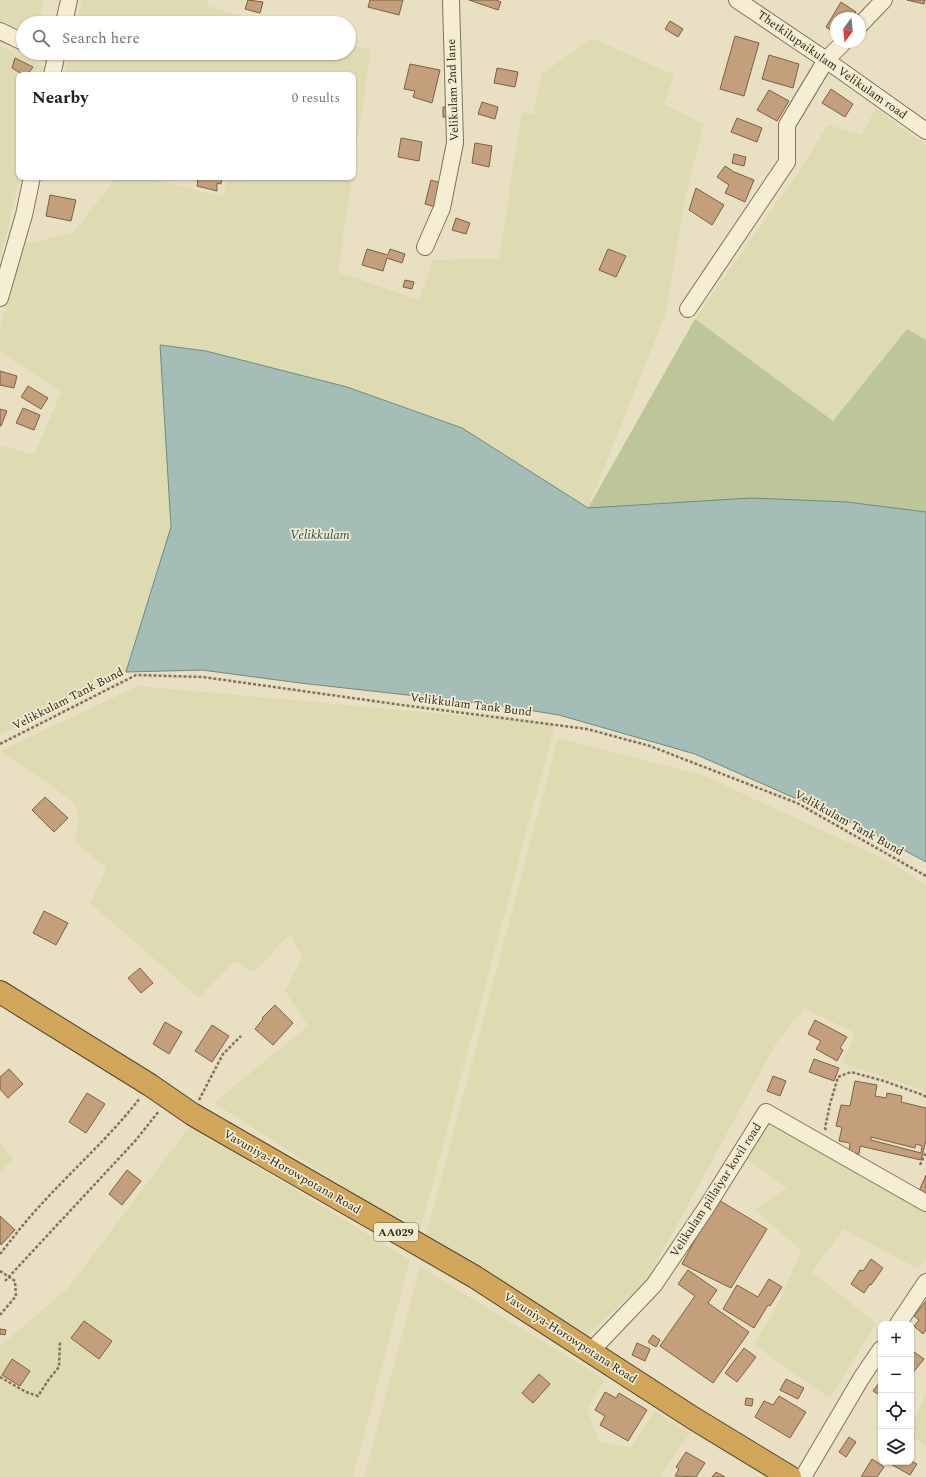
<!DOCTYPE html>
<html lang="en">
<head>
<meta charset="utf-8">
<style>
  body { margin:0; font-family:Spectral,serif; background:#f6f6f6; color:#202124 }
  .controls { position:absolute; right:12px; bottom:12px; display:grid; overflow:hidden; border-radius:8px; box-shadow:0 1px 3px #0004 }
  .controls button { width:36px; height:36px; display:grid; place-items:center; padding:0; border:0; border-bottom:1px solid #e0e0e0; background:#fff; color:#202124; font:20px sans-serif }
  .compass { position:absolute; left:830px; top:12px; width:36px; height:36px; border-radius:50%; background:#fff; box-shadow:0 1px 3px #0004; rotate:195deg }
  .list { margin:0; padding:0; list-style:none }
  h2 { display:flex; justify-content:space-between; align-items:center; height:52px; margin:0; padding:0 16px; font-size:17px }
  h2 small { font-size:13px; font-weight:400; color:#757577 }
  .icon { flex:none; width:22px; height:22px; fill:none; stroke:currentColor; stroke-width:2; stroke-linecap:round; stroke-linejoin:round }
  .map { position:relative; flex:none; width:926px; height:1477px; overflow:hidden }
  .search { position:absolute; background:#fff; box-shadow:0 1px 3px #0004; left:16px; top:16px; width:340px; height:44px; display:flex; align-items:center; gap:10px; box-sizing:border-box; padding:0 14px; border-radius:22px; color:#757577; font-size:15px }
  .panel { position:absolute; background:#fff; box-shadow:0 1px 3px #0004; left:16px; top:72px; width:340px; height:108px; border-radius:8px }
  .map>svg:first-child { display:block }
  .farmland { fill:#dedab1 }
  .green { fill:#bdc698 }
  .water { fill:#a4bdb7; stroke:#6d8984 }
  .building { fill:#c49f7c; stroke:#7e5f44; fill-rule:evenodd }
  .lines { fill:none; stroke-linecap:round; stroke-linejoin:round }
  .street-casing { stroke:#82725b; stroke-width:18 }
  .highway-casing { stroke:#50412f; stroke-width:24 }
  .path { stroke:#82725b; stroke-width:2.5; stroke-dasharray:3 2; stroke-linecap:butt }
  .street { stroke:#f5eed5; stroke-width:16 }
  .highway { stroke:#d1a65b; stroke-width:22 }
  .labels { text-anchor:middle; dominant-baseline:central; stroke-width:3.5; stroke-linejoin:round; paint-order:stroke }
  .shield { fill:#f1ebd1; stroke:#6c6454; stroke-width:1 }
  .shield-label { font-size:11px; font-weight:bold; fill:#332a1e }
  .street-label { font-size:12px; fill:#332a1e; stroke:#f1ebd1 }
  .water-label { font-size:13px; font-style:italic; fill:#2f5151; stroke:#f1ebd1 }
</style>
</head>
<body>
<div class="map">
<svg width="926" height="1477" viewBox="0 0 926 1477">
  <rect width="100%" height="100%" fill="#e9e0c3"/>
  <path class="farmland" d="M0,0H44L38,23H23V35L0,25Z
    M82,0H208L207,6L269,23H77Z
    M592,38L674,75L664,104L704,124L687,190L665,316L588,508L462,428L347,387L206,351L160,345L171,527L126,672L0,735V450L4,446L34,455L61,392L0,352V326L23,244L73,233L117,177H143L224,197L227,177H352L338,272L419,300L433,260L499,258L522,112L533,114L542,74Z
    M349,45L371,50L353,170V75H64L69,53H349Z
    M0,46L47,69L45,75H19V177H20L0,260Z
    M876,109L926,145V340L907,330L833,421L695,319L801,168L828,125L861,135Z
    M138,686L555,724L419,1235L214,1103L308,1026L285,991L302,957L290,934L254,972L234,961L199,998L90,903L107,868L75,842L79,818L73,801L0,751Z
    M558,738L705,776L888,861L926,885V1093L922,1090L842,1063L855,1033L804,1008L775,1045L647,1280L588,1335L426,1236Z
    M768,1119L926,1207V1259L918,1269L844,1229L812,1272L876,1323L830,1398L754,1345L782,1297L801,1250L755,1210L787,1188L746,1159Z
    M190,1126L410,1260L353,1477H0V1346L68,1288Z
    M0,1143L13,1158L0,1173Z
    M420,1267L605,1379L587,1409L599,1442L631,1448L655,1411L690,1433L661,1474L665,1477H364Z
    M926,1393V1445L911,1437V1425Z"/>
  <path class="green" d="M695,319L833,421L907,329L926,340V512L847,502L751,498L588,508Z"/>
  <path class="water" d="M160,345L206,351L347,387L462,428L588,508L751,498L847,502L926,512V862L867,830L695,754L559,715L497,705L300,683L202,670L126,672L171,527Z"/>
  <path class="building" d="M248,0L263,2L260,13L245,9Z
    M370,0H403L399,15L368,7Z
    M469,0H496L501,2L498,10Z
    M907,0H925L924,4Z
    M841,2L856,12L852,18H836V33L826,27Z
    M670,21L683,29L678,37L665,29Z
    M735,36L759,43L744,96L720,89Z
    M769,55L799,64L793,88L762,79Z
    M15,58L33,67L27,75H24L12,68Z
    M410,64L440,70L432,103L413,97L415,91L404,89Z
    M497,68L518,72L515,87L494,83Z
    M831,89L853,104L845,117L822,103Z
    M769,90L789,101L777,121L757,110Z
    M482,102L498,107L495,119L478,114Z
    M443,107H449L448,117H443Z
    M737,118L762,128L757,142L731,132Z
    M401,138L422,142L419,161L398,157Z
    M475,143L492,146L489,167L472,163Z
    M734,154L746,157L744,166L732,163Z
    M725,166L734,172L754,180L745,202L725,193L729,185L717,177Z
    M192,177H222L221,184L217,183V191L197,186L198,179Z
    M431,180L441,183L435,207L425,204Z
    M696,188L724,205L712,225L689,210Z
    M50,195L76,200L71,221L46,216Z
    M456,218L470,223L466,234L452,230Z
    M367,249L388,255L390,249L405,254L402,263L387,258L383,271L362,265Z
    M608,249L626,256L616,277L599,270Z
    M405,280L414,282L412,289L403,287Z
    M0,371L17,376L14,388L0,385Z
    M28,386L48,398L41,409L21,397Z
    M23,408L40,415L34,430L16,423Z
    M0,409L7,411L1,426H0Z
    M45,797L68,818L54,832L32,810Z
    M44,911L68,923L56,945L33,933Z
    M140,968L153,983L141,993L128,978Z
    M275,1005L293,1023L273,1045L255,1029L263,1019L262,1018Z
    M815,1020L847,1037L840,1048L843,1050L837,1061L816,1049L821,1041L808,1034Z
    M165,1022L182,1032L169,1054L153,1044Z
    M212,1025L229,1036L212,1062L195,1051Z
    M814,1059L839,1068L834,1081L809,1072Z
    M9,1069L23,1084L8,1098L0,1089V1077Z
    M773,1076L786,1081L780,1096L767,1091Z
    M855,1081L877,1085L875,1096L886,1098L887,1093L902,1096L901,1102L926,1108V1141L921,1160L860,1146L859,1154L849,1152L850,1143L839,1141L842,1127L836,1126L841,1105L850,1106ZM871,1137L915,1148L916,1144L922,1146L921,1153L871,1140Z
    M87,1093L105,1104L86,1133L69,1122Z
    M127,1170L141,1181L122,1205L109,1194Z
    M926,1175V1194L919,1191Z
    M717,1199L767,1229L731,1288L682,1264Z
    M0,1216L15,1230L1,1245L0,1243Z
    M871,1259L883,1268L871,1285L870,1284L864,1293L851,1284L860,1270L863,1271Z
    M688,1270L717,1290L708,1303L749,1332L713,1383L660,1346L695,1296L678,1284Z
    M769,1279L782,1287L770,1306L768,1305L754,1328L723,1309L737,1285L758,1297Z
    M926,1301V1330L923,1334L914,1326L919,1320L914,1316Z
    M84,1321L112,1341L99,1359L71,1338Z
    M0,1329L6,1330L5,1335L0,1334Z
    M653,1335L660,1340L656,1347L648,1342Z
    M637,1343L650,1349L645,1361L632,1355Z
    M744,1348L756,1357L737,1382L725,1373Z
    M911,1350L924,1359L911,1375Z
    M12,1359L30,1371L20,1386L2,1375Z
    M539,1374L550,1384L533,1403L522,1393Z
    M786,1379L804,1388L798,1399L780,1390Z
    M879,1383L881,1384V1396L873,1391Z
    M605,1392L616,1398L619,1393L647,1410L628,1441L600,1425L605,1416L595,1410Z
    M779,1396L806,1412L790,1438L755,1417L764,1401L773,1405Z
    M746,1398L753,1399L752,1406L745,1405Z
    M849,1437L856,1442L846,1457L839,1452Z
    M686,1452L705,1463L696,1477L675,1476L679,1469L676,1467Z
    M872,1459L884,1467L877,1477H861Z
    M911,1461L917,1464L910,1475L889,1463L911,1462Z
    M716,1472L725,1477H712Z"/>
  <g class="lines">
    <g class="street-casing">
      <path id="street" d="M737,0L826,60L926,131
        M64,23L69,0
        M860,25L884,0
        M0,31L23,42
        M52,75L57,53
        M425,247L442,208L455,143L451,0
        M0,298L24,215L32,177
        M688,309L787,162V125L826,60L844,42
        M898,1324L926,1282
        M591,1351L654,1285L706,1208L766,1112L926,1203
        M803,1477L862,1377L881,1349"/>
    </g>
    <g class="highway-casing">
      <path id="highway" d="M0,992L150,1085L192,1114L475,1277L693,1418L790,1477"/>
    </g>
    <path class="path" d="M0,744L136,675L203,677L402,705L587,729L650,746L797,803L926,876
      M199,1100L223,1054L241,1036
      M826,1130L825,1128L830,1104L838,1077L851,1072L884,1081L923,1095L926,1097
      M920,1165L926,1152
      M0,1254C12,1239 24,1223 37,1209C71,1171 109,1138 140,1098
      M0,1271L15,1281L16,1296L0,1315
      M5,1281L136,1140L159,1111
      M0,1377L26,1392L38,1396L49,1379L59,1367L60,1342"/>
    <use href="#street" class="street"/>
    <use href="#highway" class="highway"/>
  </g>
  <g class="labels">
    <rect class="shield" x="374" y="1223" width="44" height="18" rx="3"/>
    <g class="shield-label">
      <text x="396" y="1232">AA029</text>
    </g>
    <g class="street-label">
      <text transform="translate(832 65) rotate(35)">Thetkilupaikulam Velikulam road</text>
      <text transform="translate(453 90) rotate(-92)">Velikulam 2nd lane</text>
      <text transform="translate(68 699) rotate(-27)">Velikkulam Tank Bund</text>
      <text transform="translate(471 705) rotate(7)">Velikkulam Tank Bund</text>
      <text transform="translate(849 823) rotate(29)">Velikkulam Tank Bund</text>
      <text transform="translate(292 1172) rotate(30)">Vavuniya-Horowpotana Road</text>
      <text transform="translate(716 1190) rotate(-57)">Velikulam pillaiyar kovil road</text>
      <text transform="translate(570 1338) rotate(33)">Vavuniya-Horowpotana Road</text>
    </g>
    <g class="water-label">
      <text x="320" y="535">Velikkulam</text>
    </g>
  </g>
</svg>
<div class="controls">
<button>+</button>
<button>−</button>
<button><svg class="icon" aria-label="locate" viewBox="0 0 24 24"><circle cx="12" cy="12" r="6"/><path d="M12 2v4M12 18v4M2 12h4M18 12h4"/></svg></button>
<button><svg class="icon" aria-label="layers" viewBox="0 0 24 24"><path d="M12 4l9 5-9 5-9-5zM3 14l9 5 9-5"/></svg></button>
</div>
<svg class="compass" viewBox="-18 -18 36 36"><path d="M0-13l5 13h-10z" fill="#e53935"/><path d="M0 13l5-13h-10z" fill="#757577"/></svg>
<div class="search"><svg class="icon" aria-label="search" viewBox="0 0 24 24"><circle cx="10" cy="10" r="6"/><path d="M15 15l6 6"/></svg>Search here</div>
<section class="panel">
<h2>Nearby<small>0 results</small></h2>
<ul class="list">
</ul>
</section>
</div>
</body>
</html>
